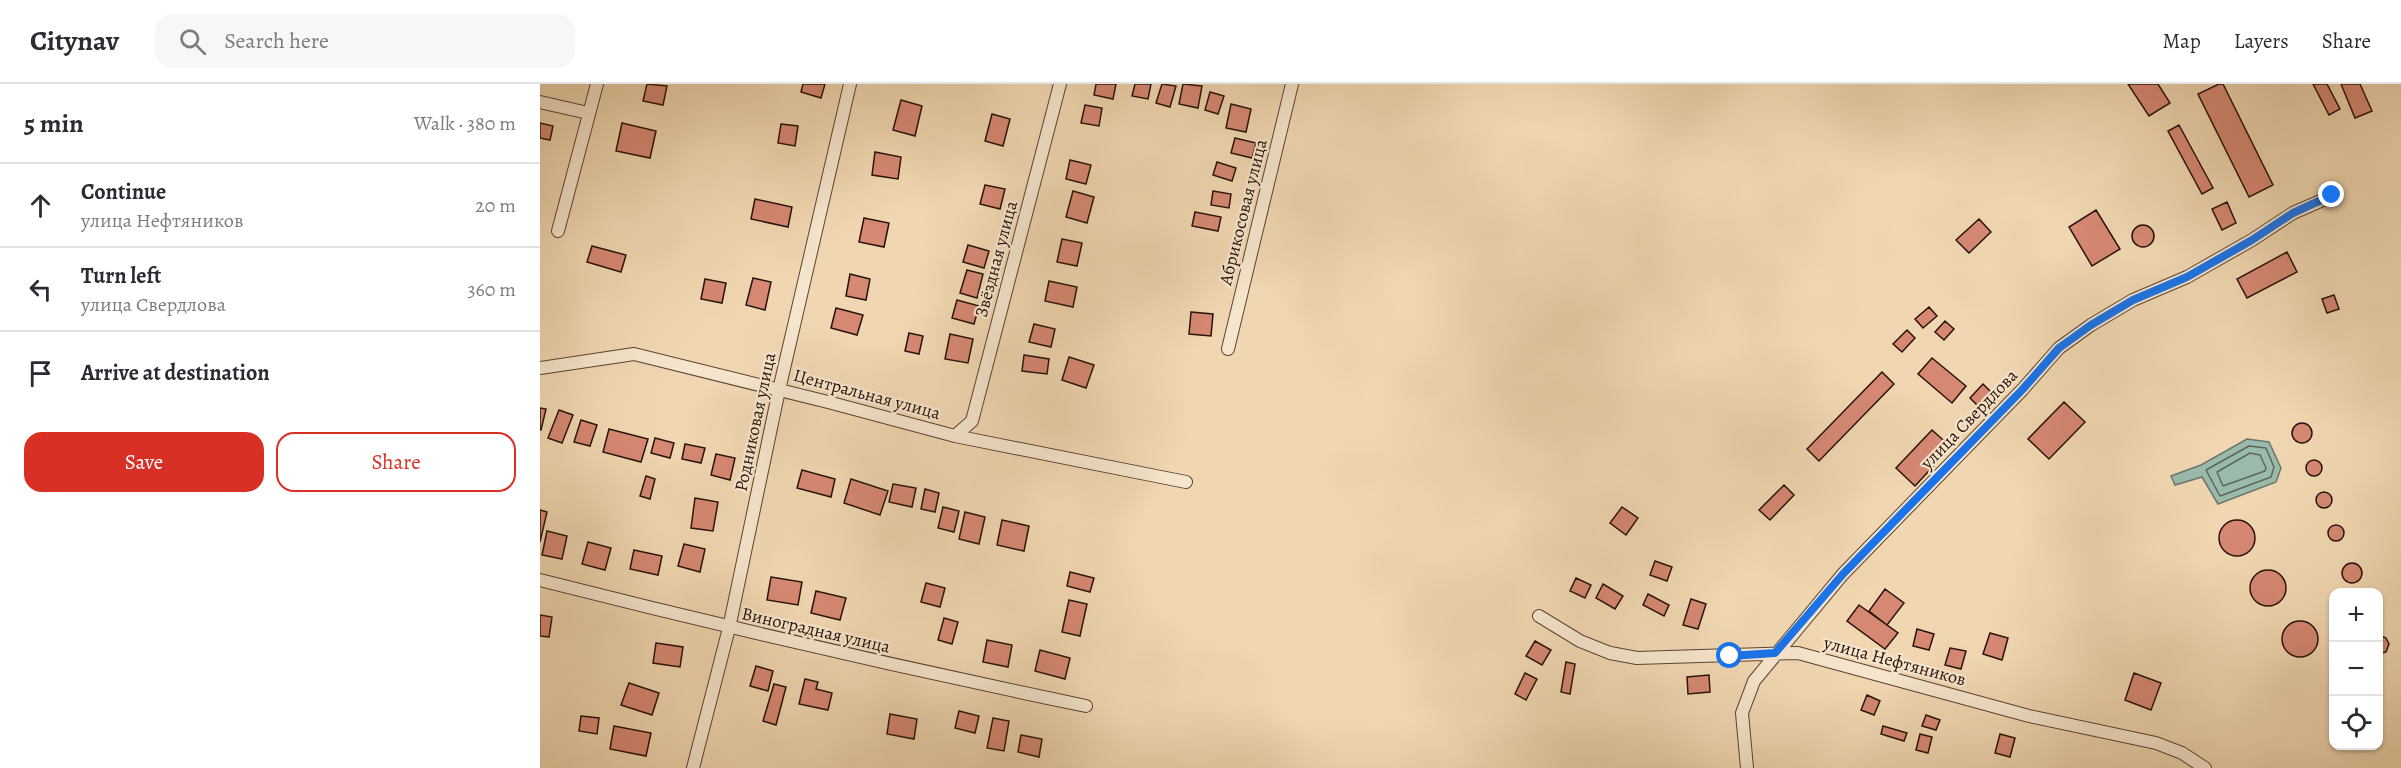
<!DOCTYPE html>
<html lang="en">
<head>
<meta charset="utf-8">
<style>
  body { margin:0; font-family:Alegreya,serif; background:#f7f7f7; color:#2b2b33 }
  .controls { position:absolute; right:18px; bottom:18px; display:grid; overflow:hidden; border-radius:12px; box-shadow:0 2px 4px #0004 }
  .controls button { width:54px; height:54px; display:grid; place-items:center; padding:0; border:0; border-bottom:2px solid #e1e1e2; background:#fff; color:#2b2b33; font:30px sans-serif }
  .stop { position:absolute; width:18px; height:18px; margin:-14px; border:4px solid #1a73e8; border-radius:50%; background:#fff }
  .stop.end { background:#1a73e8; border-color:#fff; box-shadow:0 2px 6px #0008 }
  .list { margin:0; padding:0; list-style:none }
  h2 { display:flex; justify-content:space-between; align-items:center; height:78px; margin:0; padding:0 24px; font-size:26px }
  h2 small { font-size:20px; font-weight:400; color:#7c7c81 }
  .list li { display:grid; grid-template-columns:39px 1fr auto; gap:18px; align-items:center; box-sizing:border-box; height:84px; padding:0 24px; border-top:2px solid #e1e1e2 }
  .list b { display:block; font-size:22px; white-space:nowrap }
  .list p { margin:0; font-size:20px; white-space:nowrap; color:#7c7c81 }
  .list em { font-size:20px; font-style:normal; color:#7c7c81 }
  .actions { display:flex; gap:12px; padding:18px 24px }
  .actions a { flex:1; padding:14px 0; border:2px solid #d93025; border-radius:18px; text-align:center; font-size:21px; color:#d93025 }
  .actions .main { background:#d93025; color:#fff }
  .icon { flex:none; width:33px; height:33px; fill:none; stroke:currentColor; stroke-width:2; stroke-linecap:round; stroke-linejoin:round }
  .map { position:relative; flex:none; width:1861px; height:684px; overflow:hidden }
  header { display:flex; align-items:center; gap:36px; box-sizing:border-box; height:84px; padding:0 30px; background:#fff; border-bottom:2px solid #e1e1e2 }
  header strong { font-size:28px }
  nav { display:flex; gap:33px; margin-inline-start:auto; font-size:21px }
  .search { width:420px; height:54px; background:#f7f7f7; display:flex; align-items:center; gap:15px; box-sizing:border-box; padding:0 21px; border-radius:18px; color:#7c7c81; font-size:22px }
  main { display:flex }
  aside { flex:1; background:#fff }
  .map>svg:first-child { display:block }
  .water { fill:#9abaac; stroke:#6c776b; stroke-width:1.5 }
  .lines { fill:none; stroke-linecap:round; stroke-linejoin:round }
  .shore { stroke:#61665a; stroke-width:1.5 }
  .building { fill:#d68873; stroke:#281209; stroke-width:1.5 }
  .street-casing { stroke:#5a4333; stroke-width:14 }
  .street { stroke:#f5e5cc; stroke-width:12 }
  .route { stroke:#1a73e8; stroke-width:8 }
  .labels { text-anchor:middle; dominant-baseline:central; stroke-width:4.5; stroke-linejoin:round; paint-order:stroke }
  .street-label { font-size:18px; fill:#281209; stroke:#f5e5cc }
</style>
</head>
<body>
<header>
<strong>Citynav</strong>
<div class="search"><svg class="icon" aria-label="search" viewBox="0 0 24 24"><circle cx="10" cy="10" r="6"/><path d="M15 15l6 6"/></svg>Search here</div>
<nav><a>Map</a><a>Layers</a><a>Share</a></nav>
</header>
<main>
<aside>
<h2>5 min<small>Walk · 380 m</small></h2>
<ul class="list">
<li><svg class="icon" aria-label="ahead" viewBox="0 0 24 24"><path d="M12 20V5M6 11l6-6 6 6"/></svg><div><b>Continue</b><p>улица Нефтяников</p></div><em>20 m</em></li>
<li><svg class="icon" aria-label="left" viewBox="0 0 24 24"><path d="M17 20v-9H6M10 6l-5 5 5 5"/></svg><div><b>Turn left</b><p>улица Свердлова</p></div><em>360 m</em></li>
<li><svg class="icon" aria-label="arrive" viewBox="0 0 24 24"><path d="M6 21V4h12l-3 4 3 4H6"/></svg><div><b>Arrive at destination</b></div></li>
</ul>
<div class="actions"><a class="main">Save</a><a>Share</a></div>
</aside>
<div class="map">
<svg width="1861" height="684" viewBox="0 0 1861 684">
  <rect width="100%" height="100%" fill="#f0d7b1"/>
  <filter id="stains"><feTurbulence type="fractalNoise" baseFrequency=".00333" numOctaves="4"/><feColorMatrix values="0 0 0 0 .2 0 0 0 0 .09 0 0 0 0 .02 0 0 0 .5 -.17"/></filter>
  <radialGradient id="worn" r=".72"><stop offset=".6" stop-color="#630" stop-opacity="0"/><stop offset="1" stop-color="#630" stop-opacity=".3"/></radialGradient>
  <path class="water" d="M1707,355L1729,358L1741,384L1736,398L1678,420L1662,393L1635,401L1631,392L1661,381Z"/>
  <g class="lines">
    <path class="shore" d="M1709,362L1726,364L1734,383L1731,393L1680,412L1666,386Z
      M1710,369L1720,371L1726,384L1725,387L1683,402L1677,388Z"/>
  </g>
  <path class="building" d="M107,0L127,2L123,21L103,17Z
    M263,0H285L281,14L261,8Z
    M556,0H576L573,15L554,11Z
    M595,0H611L608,15L592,12Z
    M622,0L636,2L630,23L616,19Z
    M643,0L662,2L658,24L639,20Z
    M1588,0H1618L1630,19L1609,32Z
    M1679,0H1683L1733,101L1709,113L1658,10Z
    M1773,0H1787L1800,25L1789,31Z
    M1801,0H1820L1832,27L1815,34Z
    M670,8L684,12L678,30L665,26Z
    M361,16L382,22L375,52L353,46Z
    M691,20L711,25L706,48L686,44Z
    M545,21L562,24L559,42L541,39Z
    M452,30L470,35L463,62L445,57Z
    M0,39L13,42L10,56L0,54Z
    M82,39L116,47L110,74L76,67Z
    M241,40L258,42L255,62L238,59Z
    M1639,41L1673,104L1662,110L1628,47Z
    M695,54L716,59L712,74L691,69Z
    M335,68L361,73L358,95L332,91Z
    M530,76L551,81L546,100L526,95Z
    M677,78L696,84L692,97L673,91Z
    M445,101L465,105L460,125L440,120Z
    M533,107L554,113L547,139L526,133Z
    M673,107L691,110L689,124L671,121Z
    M215,115L252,123L248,143L211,135Z
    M1687,118L1696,139L1682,146L1672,125Z
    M1556,126L1580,165L1552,182L1529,143Z
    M655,128L681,133L678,147L652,142Z
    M324,134L349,139L344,163L319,158Z
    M1439,135L1451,148L1429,169L1416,156Z
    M1592 152a11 11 0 1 1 22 0a11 11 0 1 1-22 0Z
    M522,155L542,159L537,182L517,178Z
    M428,161L449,167L444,184L423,178Z
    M52,162L86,171L81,188L47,178Z
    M1747,168L1757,188L1707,214L1697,195Z
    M427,186L443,190L437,214L420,209Z
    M310,190L330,195L326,216L306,212Z
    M213,194L231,198L225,226L206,221Z
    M165,195L186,199L182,219L161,215Z
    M509,197L537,203L533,223L505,217Z
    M1794,211L1799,225L1787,229L1782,215Z
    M417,216L439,222L434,240L412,234Z
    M1389,223L1397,232L1383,244L1375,235Z
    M296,224L323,231L317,251L291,244Z
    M651,228L673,230L671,252L649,250Z
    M1405,237L1414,245L1404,256L1395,248Z
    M494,240L515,245L511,263L489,258Z
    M1367,246L1375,254L1362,268L1353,260Z
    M369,249L383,252L379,270L365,267Z
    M410,250L433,255L428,279L405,275Z
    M484,271L509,275L507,290L482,287Z
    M529,273L554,281L546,304L522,296Z
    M1392,274L1426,302L1412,319L1378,290Z
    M1342,288L1354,300L1279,377L1267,365Z
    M1443,300L1453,310L1440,324L1430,314Z
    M1524,318L1545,338L1509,375L1488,355Z
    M0,324L6,325L1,346H0Z
    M19,326L33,331L22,359L8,354Z
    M41,336L57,341L50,362L34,358Z
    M1752 349a10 10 0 1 1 20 0a10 10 0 1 1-20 0Z
    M69,345L108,355L101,378L63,368Z
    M1392,346L1411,363L1375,402L1356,384Z
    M115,354L134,359L130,374L111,369Z
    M145,360L165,364L161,379L142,375Z
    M176,370L195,374L190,396L171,391Z
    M1766 384a8 8 0 1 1 16 0a8 8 0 1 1-16 0Z
    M262,386L295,395L291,413L257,404Z
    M106,392L115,395L110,415L100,412Z
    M311,395L348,407L340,431L304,419Z
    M353,400L376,404L372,423L349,418Z
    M1244,401L1254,411L1230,436L1219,426Z
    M385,405L399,409L395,428L381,425Z
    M1776 416a8 8 0 1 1 16 0a8 8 0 1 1-16 0Z
    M155,414L178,418L173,447L151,444Z
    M403,423L419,427L414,448L398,444Z
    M1082,423L1098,434L1086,451L1070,439Z
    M0,426L7,428L0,458Z
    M425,428L445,433L439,460L419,455Z
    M1679 454a18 18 0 1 1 36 0a18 18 0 1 1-36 0Z
    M462,436L489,442L484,467L457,461Z
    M1788 449a8 8 0 1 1 16 0a8 8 0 1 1-16 0Z
    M7,447L27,452L22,475L2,471Z
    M48,458L71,464L65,486L42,480Z
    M144,460L165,465L160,488L138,482Z
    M94,466L122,472L118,491L90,485Z
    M1115,477L1132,483L1127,497L1110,491Z
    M1802 489a10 10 0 1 1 20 0a10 10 0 1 1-20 0Z
    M1710 504a18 18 0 1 1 36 0a18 18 0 1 1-36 0Z
    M530,488L554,494L550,508L527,502Z
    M231,493L262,498L258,521L227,516Z
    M1036,494L1051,501L1045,514L1030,507Z
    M386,499L405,504L400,523L381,518Z
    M1063,500L1083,512L1075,525L1056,514Z
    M1345,505L1364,519L1347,541L1329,527Z
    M276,507L306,514L300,536L271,529Z
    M1108,510L1129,521L1124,532L1103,521Z
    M1151,515L1166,520L1158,545L1143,541Z
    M529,516L547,520L540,552L522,548Z
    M1319,521L1358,549L1345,565L1307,537Z
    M0,531L12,533L9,553L0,552Z
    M404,534L418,538L412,560L398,556Z
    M1742 555a18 18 0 1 1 36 0a18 18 0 1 1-36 0Z
    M1377,545L1394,550L1389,566L1373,562Z
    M1450,549L1468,554L1462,576L1443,570Z
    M1839,551L1846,554L1849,560L1846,568L1839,570Z
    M447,556L472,561L468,583L443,578Z
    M995,557L1011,566L1002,581L986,572Z
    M116,559L143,563L140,583L113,579Z
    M1410,564L1426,567L1421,585L1405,581Z
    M500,566L530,574L525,595L495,587Z
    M1026,578L1035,580L1030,610L1021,608Z
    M216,582L233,587L228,607L210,602Z
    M985,589L997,595L986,616L975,610Z
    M1594,589L1621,599L1611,626L1585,616Z
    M1169,591L1170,608L1148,610L1147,593Z
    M265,595L278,598L276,605L292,609L288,626L259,620Z
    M89,599L119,609L112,631L81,621Z
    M234,600L246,603L236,641L223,637Z
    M1327,611L1340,617L1334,631L1321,626Z
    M419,627L439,632L435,649L415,644Z
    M350,630L377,635L374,655L347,650Z
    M1386,631L1400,636L1396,646L1382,642Z
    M41,632L59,634L57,650L39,647Z
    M453,634L469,637L464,667L447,664Z
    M74,642L111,649L106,672L70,665Z
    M1343,642L1367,649L1364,657L1341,650Z
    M1380,650L1392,653L1388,669L1376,666Z
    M1460,650L1475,654L1470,673L1455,669Z
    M481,651L502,655L499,673L478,668Z"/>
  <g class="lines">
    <g class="street-casing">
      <path id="street" d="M0,18L48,29
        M18,147L57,0
        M688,265L752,0
        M0,284L94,270L288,318L415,352L646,398
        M415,352L432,337L520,0
        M0,496C181,542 363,584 546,622
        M999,532L1040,557L1070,569L1097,574L1258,569L1489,632L1616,659L1642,669L1665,684
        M153,684L189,544L239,306L310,0
        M1207,684L1202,629L1214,597L1303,490L1483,305L1519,264L1551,241L1593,216L1647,193L1712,156L1753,129L1792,112"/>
    </g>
    <use href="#street" class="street"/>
  </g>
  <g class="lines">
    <path class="route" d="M1190,572L1235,569L1303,490L1483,305L1519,264L1551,241L1593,216L1647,193L1712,156L1753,129L1792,111"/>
  </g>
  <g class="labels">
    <g class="street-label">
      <text transform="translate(703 128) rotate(-76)">Абрикосовая улица</text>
      <text transform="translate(456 175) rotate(-75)">Звёздная улица</text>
      <text transform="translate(327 310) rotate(15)">Центральная улица</text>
      <text transform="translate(1429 335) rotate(-46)">улица Свердлова</text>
      <text transform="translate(215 338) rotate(-78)">Родниковая улица</text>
      <text transform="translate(276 546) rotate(13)">Виноградная улица</text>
      <text transform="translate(1355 577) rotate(15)">улица Нефтяников</text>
    </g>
  </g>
  <rect width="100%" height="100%" filter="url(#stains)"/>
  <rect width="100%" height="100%" fill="url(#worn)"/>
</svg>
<div class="controls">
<button>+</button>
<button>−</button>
<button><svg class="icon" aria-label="locate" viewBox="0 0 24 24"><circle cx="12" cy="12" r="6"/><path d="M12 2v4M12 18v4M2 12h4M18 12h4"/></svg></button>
</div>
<div class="stop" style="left:1190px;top:572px"></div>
<div class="stop end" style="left:1792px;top:111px"></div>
</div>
</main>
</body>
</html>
